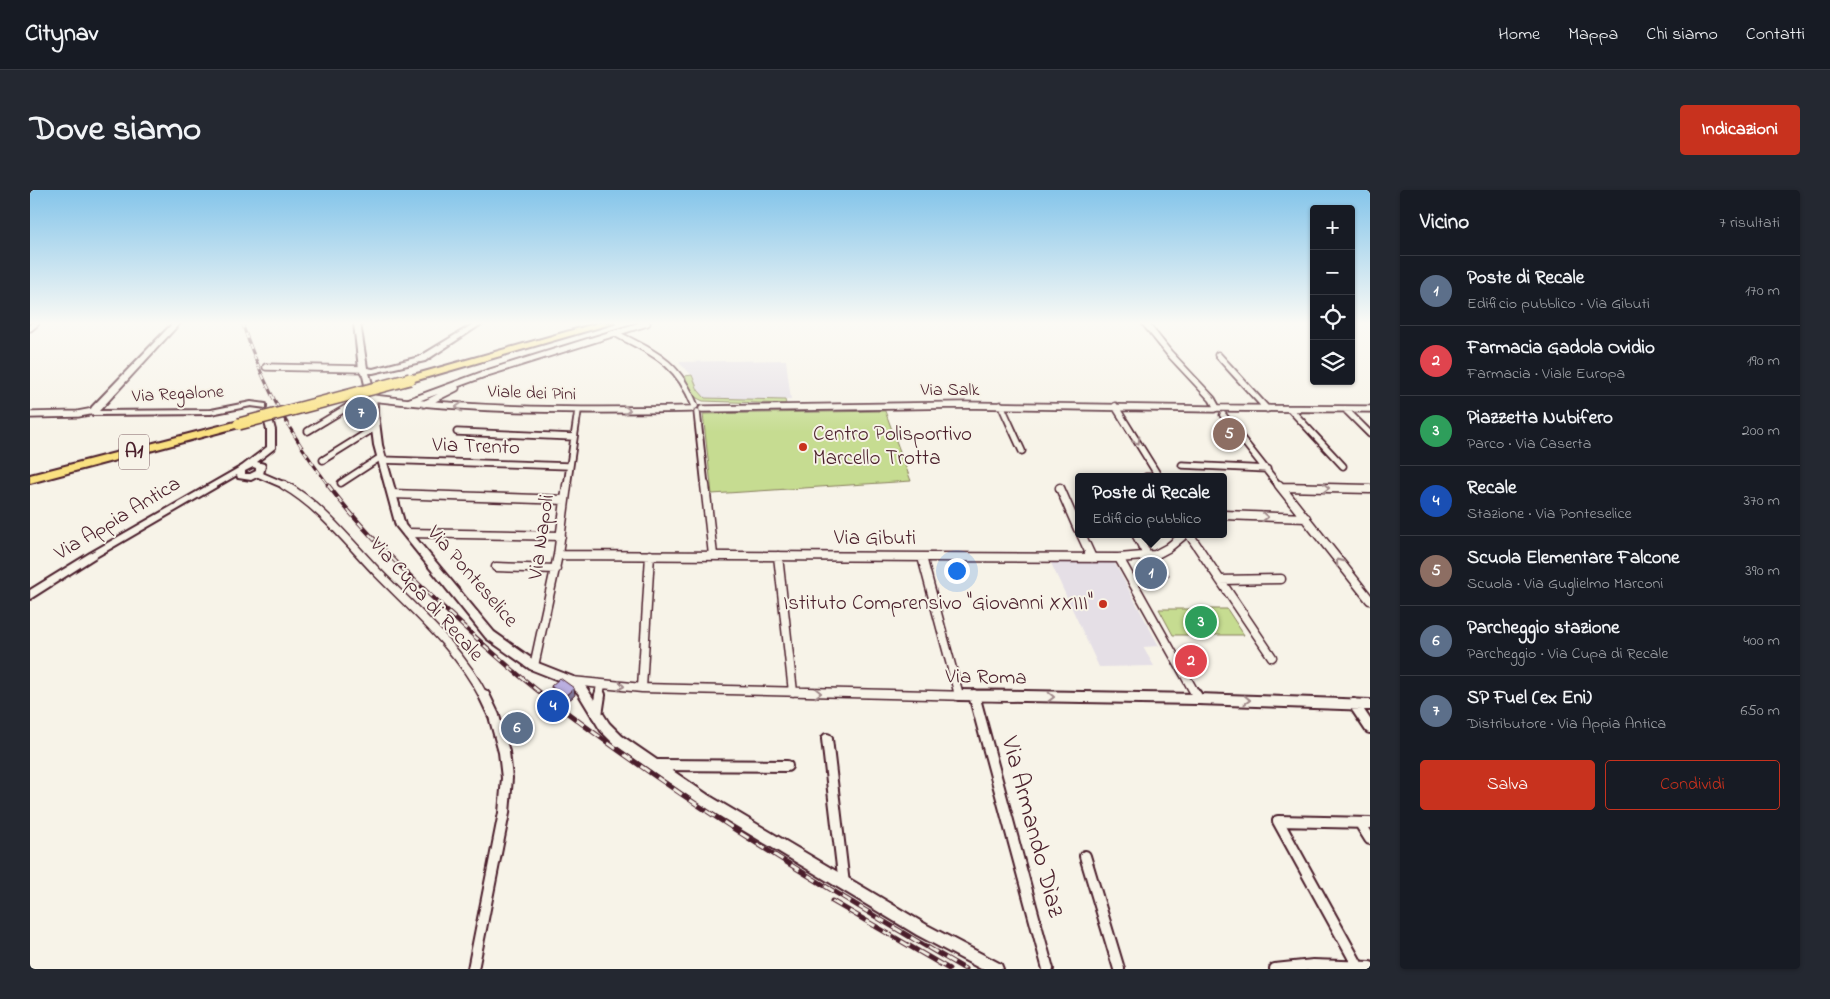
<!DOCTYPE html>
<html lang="it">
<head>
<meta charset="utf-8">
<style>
  body { margin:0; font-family:"Indie Flower",sans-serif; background:#242831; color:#f1f3f6 }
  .controls { position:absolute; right:15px; top:15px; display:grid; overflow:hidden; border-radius:5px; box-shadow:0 1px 4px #0004 }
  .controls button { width:45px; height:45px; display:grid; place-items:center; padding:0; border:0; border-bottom:1px solid #363941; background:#171b24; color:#f1f3f6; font:25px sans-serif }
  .you { position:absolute; left:926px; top:380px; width:18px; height:18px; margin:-12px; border:4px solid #fff; border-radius:50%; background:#1a73e8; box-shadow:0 0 0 8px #1a73e833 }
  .badge { display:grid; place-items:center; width:32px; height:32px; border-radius:50%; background:#c8321e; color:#fff; font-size:16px; font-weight:700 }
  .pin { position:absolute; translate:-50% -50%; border:2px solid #fff; box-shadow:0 1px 5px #0006 }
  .popup { position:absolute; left:1045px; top:283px; width:152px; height:65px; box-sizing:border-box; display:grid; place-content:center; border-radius:5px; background:#171b24; filter:drop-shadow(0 1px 4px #0005); font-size:16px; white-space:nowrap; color:#9ea1a6 }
  .popup b { font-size:19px; color:#f1f3f6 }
  .popup::after { content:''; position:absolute; left:50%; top:100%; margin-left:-10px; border:10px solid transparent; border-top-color:#171b24 }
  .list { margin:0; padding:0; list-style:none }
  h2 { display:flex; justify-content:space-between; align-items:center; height:65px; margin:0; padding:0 20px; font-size:21px }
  h2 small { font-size:16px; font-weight:400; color:#9ea1a6 }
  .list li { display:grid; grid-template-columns:32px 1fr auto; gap:15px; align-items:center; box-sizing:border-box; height:70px; padding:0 20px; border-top:1px solid #363941 }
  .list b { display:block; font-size:19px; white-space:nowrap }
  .list p { margin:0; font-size:16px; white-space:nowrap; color:#9ea1a6 }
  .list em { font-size:16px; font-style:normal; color:#9ea1a6 }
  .actions { display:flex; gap:10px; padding:15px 20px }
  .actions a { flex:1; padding:11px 0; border:1px solid #c8321e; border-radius:5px; text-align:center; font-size:18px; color:#c8321e }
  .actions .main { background:#c8321e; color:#fff }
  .icon { flex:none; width:28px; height:28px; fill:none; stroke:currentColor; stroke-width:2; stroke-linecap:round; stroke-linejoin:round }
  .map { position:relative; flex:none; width:1340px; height:779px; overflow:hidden; border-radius:5px }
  header { display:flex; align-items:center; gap:30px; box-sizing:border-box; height:70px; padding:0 25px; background:#171b24; border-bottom:1px solid #363941 }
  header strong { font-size:24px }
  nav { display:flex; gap:28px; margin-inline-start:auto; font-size:18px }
  .intro { display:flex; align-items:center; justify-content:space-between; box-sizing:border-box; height:120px; padding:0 30px }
  h1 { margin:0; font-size:35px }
  .button { padding:12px 22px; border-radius:5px; background:#c8321e; color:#fff; font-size:18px; font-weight:700 }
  main { display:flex; gap:30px; padding:0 30px }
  aside { flex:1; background:#171b24; border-radius:5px; box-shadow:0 1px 4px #0004 }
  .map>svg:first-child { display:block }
  .built { fill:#e5dfe6 }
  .green { fill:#c6dc91; stroke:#887e5e }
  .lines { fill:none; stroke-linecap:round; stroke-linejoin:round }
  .street-far2-casing { stroke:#4a1f2b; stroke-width:9 }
  .street-far1-casing { stroke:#4a1f2b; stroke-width:11 }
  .street-casing { stroke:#4a1f2b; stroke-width:14 }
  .secondary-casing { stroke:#4a1f2b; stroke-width:4 }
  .highway-casing { stroke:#4a1f2b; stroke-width:4 }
  .street-far2 { stroke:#f7f3e8; stroke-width:5.5 }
  .street-far1 { stroke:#f7f3e8; stroke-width:8 }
  .street { stroke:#f7f3e8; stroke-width:10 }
  .secondary { fill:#f7f3e8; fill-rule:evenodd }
  .highway { fill:#fae181; fill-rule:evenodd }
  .rail-far2-casing { stroke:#4a1f2b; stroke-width:3 }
  .rail-far1-casing { stroke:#4a1f2b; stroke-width:4.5 }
  .rail-casing { stroke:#4a1f2b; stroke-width:5 }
  .rail-far2 { stroke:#f7f3e8; stroke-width:2; stroke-dasharray:5.5; stroke-linecap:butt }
  .rail-far1 { stroke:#f7f3e8; stroke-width:2.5; stroke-dasharray:8; stroke-linecap:butt }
  .rail { stroke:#f7f3e8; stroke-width:3; stroke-dasharray:10; stroke-linecap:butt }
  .highway-bridge-casing { stroke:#4a1f2b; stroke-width:14; stroke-linecap:butt }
  .highway-bridge { stroke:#fae181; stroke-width:11 }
  .wall { fill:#a096c1; stroke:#4a1f2b }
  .shaded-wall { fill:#827a9d; stroke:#4a1f2b }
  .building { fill:#baafe0; stroke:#4a1f2b }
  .oneway { stroke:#a0898a }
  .poi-dot { fill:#c8321e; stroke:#f7f3e8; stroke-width:2 }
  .labels { text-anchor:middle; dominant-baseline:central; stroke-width:4; stroke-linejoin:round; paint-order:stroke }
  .far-street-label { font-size:18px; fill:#4a1f2b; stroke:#f7f3e8 }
  .shield { fill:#f7f3e8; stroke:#7e5f64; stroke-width:1 }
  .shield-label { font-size:20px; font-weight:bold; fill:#4a1f2b }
  .poi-label { font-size:21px; fill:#4a1f2b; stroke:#f7f3e8; text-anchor:start }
  .street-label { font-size:21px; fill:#4a1f2b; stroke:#f7f3e8 }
  .near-street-label { font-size:25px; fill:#4a1f2b; stroke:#f7f3e8 }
</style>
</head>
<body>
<header>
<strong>Citynav</strong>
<nav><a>Home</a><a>Mappa</a><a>Chi siamo</a><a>Contatti</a></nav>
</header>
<div class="intro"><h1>Dove siamo</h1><a class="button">Indicazioni</a></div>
<main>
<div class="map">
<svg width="1340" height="779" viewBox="0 0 1340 779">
  <rect width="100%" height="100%" fill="#f7f3e8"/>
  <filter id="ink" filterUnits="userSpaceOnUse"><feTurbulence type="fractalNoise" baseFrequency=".02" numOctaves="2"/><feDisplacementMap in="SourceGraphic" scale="10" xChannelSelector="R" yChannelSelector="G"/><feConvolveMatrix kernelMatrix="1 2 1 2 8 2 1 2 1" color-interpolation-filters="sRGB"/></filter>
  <g filter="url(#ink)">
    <path class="built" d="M756,170L761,210L675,208L668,200L663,186L648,172Z
      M1083,370L1129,456L1113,457L1124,476L1069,477L1020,371Z"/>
    <path class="green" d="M662,185L668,200L675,208L755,210L756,214L673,211L663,206L655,186Z
      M855,221L881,291L682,304L673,224Z
      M1129,419H1197L1214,445H1143Z"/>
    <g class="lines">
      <g class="street-far2-casing">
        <path id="street-far2" d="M1115,133L1139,163L1182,209L1187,218
          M0,138L6,133
          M585,143L617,133
          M1188,165L1237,219
          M236,177L333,179
          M342,208C448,221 554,221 661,219
          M378,212L457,183L585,143C625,164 647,171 665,216
          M394,214L426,198
          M971,215L992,261
          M1085,216L1129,287
          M1189,218L1340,219
          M672,219L932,215L1184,219
          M1260,219L1313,276
          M1315,219L1340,244
          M667,222L675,296
          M0,225L48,224L64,221
          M1193,225L1249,296
          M278,241L341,203
          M427,242L544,247
          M293,270L346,237
          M352,270L539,276
          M1152,275L1237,279
          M228,284L256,296
          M1116,287H1129
          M311,293L351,267
          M537,296L548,221"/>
      </g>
      <g class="street-far1-casing">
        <path id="street-far1" d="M254,295C291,316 319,353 348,383C385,421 430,459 454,507
          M675,295L683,365
          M1249,295L1340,410
          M1252,297L1340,299
          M1030,298L1048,339
          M362,304L535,310
          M1194,325L1276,328
          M377,343L531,346
          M1051,344L1062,368
          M1106,344L1118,366
          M1159,344L1242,467
          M528,365L1089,368L1125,365L1138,358L1155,344
          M748,366L763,502
          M892,367L929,505
          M1089,368L1167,507
          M466,377L526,379
          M1190,390L1251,389
          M504,476L528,365L537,295
          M542,491L612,498L982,507
          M612,498L620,365
          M569,507L571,494"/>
      </g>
      <g class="street-casing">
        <path id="street" d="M928,505L1168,509L1340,515
          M944,505L1018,779
          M1166,505L1168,509
          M1324,514L1340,538
          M567,525L570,505
          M797,549L814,694
          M626,575L757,576
          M1330,633L1340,649
          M1055,666L1089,779
          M1328,776L1248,631L1340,633
          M443,779L474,623L477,588L474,562L464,526L454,505
          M1245,779L1283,775L1340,777"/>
      </g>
      <g class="secondary-casing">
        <path id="secondary" d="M143,133H150L69,221L181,220L221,212L236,214V218L221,216L181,224L63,225L61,219L62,217Z
          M324,133H330L337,178L343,179L389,167L445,133H453L395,171L343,183H339L346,208L352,255L375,335L464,442L508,473L546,488L556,497L579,533L592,546L678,605L897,735L971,774L973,779H951L887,745L668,613L584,554L571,541L548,503L538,494L500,479L456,448L366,336L344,255L338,208L333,186L329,179Z
          M235,227H238L242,229L245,240V258L227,272L234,274L235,276L233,284L221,290L208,288L207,285L66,367L0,409V400L60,363L212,276L237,257V240L234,229ZM223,277L226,278V281L220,284H215V281Z"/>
      </g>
      <g class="highway-casing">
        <path id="highway" d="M568,133H584L384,191L380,192L375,189L376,187Z
          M209,231L215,234L213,236L0,293V285Z"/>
      </g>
      <use href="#street-far2" class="street-far2"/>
      <use href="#street-far1" class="street-far1"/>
      <use href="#street" class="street"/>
      <use href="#secondary" class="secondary"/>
      <use href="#highway" class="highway"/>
      <g class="rail-far2-casing">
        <path id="rail-far2" d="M212,133C233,195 260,244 299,296"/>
      </g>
      <g class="rail-far1-casing">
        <path id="rail-far1" d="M298,295C328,335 365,372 401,406C438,441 476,476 516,507"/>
      </g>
      <g class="rail-casing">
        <path id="rail" d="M514,505C647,608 790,695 935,779
          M802,711L919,779"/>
      </g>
      <use href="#rail-far2" class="rail-far2"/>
      <use href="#rail-far1" class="rail-far1"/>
      <use href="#rail" class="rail"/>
      <g class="highway-bridge-casing">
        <path id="highway-bridge" d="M209,234L380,189"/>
      </g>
      <use href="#highway-bridge" class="highway-bridge"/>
    </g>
    <path class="wall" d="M1113,371L1139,385L1134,392L1126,391L1124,388H1114L1109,378Z
      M521,496L545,505L536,513L522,503Z"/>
    <path class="shaded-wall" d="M544,498L545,505L536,513L534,507Z"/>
    <path class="building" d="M1113,371L1131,372L1139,385H1130L1128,381H1118Z
      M530,488L544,498L534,507L521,496Z"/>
    <defs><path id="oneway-chevron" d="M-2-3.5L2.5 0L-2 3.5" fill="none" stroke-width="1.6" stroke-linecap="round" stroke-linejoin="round" transform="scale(1.25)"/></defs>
    <g class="oneway">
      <use href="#oneway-chevron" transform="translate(429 217) rotate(-178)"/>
      <use href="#oneway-chevron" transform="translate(597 220) rotate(-1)"/>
      <use href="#oneway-chevron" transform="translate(1107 251) rotate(58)"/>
      <use href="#oneway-chevron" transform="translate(1296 298) rotate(1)"/>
      <use href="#oneway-chevron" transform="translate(1235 327) rotate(2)"/>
      <use href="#oneway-chevron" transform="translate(1309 372) rotate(-129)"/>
      <use href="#oneway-chevron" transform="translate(591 496) rotate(6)"/>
      <use href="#oneway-chevron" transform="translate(788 503) rotate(1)"/>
      <use href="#oneway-chevron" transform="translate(1021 507) rotate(1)"/>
      <use href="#oneway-chevron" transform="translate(1217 510) rotate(2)"/>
    </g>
  </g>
  <linearGradient id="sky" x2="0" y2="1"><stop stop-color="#85c5ea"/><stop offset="0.55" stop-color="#fbfaf5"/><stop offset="1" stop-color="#fbfaf5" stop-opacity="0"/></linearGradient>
  <rect width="1340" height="242" fill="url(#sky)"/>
  <g class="poi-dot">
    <circle cx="773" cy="257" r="5"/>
    <circle cx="1073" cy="414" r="5"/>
  </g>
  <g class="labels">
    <g class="far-street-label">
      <text x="920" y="201">Via Salk</text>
      <text transform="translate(502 204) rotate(2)">Viale dei Pini</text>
      <text transform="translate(148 205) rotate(-3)">Via Regalone</text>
    </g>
    <rect class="shield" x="89" y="244.5" width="30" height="35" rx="4"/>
    <g class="shield-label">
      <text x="104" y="262">A1</text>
    </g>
    <g class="poi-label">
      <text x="783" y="245">Centro Polisportivo<tspan x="783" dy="24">Marcello Trotta</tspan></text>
      <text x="1063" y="414" text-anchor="end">Istituto Comprensivo "Giovanni XXIII"</text>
    </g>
    <g class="street-label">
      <text transform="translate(446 257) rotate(2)">Via Trento</text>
      <text transform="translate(88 329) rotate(-31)">Via Appia Antica</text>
      <text transform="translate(512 347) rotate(-82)">Via Napoli</text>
      <text x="845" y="349">Via Gibuti</text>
      <text transform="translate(442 387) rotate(49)">Via Ponteselice</text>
      <text transform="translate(396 410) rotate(48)">Via Cupa di Recale</text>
      <text transform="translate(956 488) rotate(1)">Via Roma</text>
    </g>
    <g class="near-street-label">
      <text transform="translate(1002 637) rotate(75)">Via Armando Dìaz</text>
    </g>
  </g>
</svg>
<div class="controls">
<button>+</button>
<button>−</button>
<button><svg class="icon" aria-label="locate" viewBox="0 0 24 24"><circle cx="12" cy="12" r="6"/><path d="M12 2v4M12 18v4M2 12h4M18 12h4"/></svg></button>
<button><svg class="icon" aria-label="layers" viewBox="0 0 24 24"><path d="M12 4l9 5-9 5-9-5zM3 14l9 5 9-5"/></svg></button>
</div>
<div class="you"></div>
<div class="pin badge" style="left:1121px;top:383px;background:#5c6f8a">1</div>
<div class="popup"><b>Poste di Recale</b>Edificio pubblico</div>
<div class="pin badge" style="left:1161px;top:471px;background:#e0444e">2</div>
<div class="pin badge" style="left:1171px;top:432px;background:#2e9e5b">3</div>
<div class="pin badge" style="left:523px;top:516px;background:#1a4fb4">4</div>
<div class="pin badge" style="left:1199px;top:244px;background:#8d6e63">5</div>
<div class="pin badge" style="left:487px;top:538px;background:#5c6f8a">6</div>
<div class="pin badge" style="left:331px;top:223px;background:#5c6f8a">7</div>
</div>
<aside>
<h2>Vicino<small>7 risultati</small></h2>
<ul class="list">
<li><span class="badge" style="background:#5c6f8a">1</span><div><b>Poste di Recale</b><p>Edificio pubblico · Via Gibuti</p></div><em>170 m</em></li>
<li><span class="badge" style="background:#e0444e">2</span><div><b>Farmacia Gadola Ovidio</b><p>Farmacia · Viale Europa</p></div><em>190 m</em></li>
<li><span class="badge" style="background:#2e9e5b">3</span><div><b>Piazzetta Nubifero</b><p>Parco · Via Caserta</p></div><em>200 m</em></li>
<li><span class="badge" style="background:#1a4fb4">4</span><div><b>Recale</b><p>Stazione · Via Ponteselice</p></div><em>370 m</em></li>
<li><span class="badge" style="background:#8d6e63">5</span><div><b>Scuola Elementare Falcone</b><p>Scuola · Via Guglielmo Marconi</p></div><em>390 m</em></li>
<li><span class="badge" style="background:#5c6f8a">6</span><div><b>Parcheggio stazione</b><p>Parcheggio · Via Cupa di Recale</p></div><em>400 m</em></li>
<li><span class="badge" style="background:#5c6f8a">7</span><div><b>SP Fuel (ex Eni)</b><p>Distributore · Via Appia Antica</p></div><em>650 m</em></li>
</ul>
<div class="actions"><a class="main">Salva</a><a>Condividi</a></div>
</aside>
</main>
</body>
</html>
